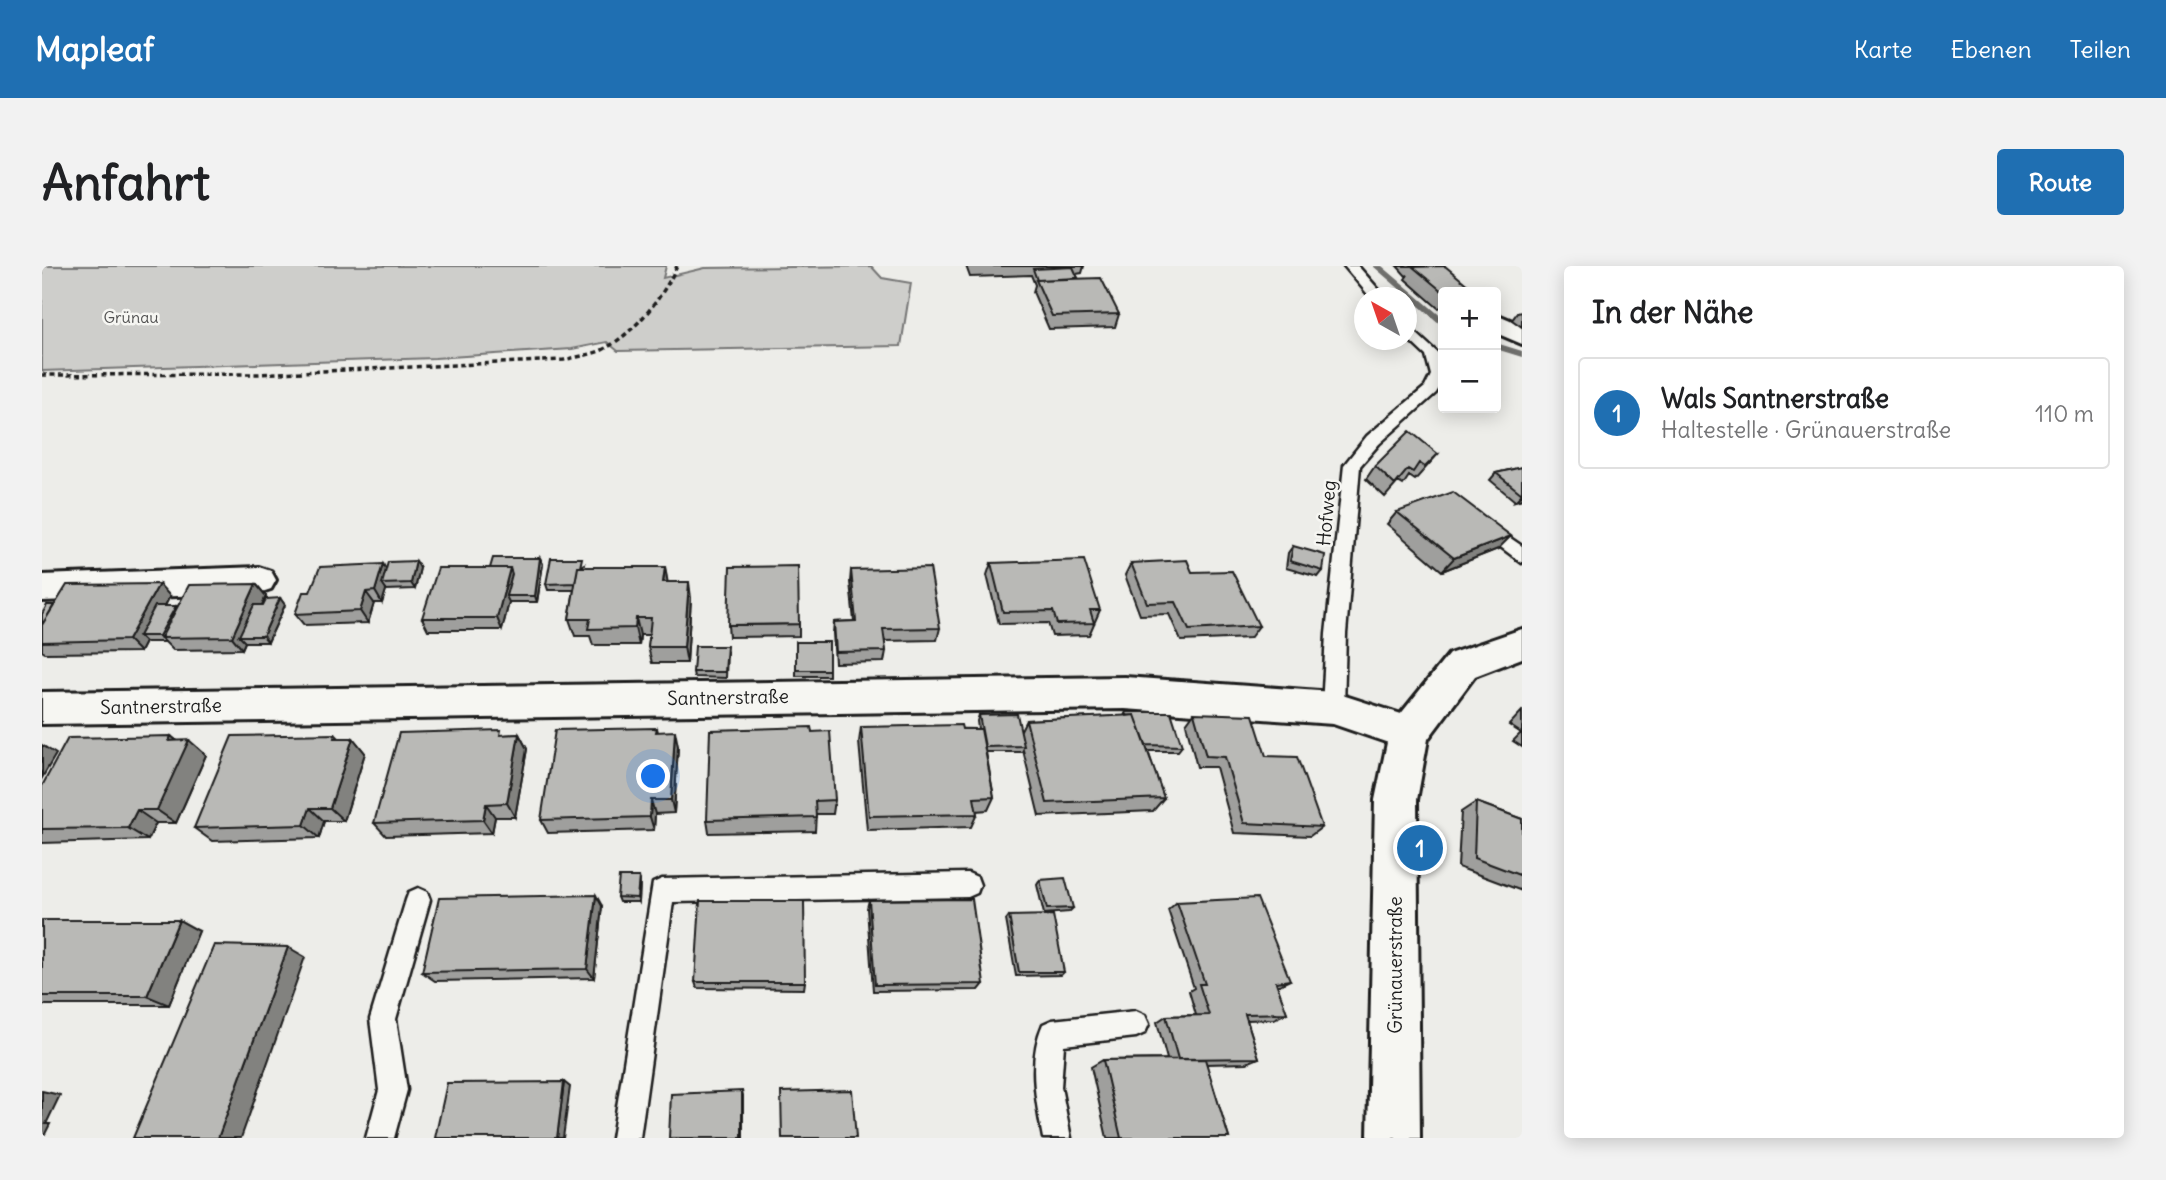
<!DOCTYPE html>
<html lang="de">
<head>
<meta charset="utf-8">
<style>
  body { margin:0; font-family:Delius,sans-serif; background:#f2f2f2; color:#202124 }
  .controls { position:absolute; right:21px; top:21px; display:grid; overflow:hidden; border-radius:7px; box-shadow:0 4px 18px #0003 }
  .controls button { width:63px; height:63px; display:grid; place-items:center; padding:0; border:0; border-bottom:2px solid #e0e0e0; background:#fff; color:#202124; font:35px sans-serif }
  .compass { position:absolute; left:1312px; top:21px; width:63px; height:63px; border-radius:50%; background:#fff; box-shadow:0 4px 18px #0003; rotate:320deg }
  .you { position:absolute; left:612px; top:511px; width:24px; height:24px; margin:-18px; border:5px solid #fff; border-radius:50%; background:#1a73e8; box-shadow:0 0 0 10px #1a73e833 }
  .badge { display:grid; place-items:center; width:46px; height:46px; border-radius:50%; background:#1f6fb2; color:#fff; font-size:23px; font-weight:700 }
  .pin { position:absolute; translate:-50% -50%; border:4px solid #fff; box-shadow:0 2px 7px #0006 }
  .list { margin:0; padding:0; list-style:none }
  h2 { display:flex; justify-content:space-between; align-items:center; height:91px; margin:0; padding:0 28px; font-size:30px }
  h2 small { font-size:23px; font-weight:400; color:#757577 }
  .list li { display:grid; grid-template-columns:46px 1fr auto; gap:21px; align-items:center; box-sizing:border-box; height:112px; margin:0 14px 14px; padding:0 14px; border:2px solid #e0e0e0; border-radius:7px }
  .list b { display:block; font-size:26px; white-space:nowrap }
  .list p { margin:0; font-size:23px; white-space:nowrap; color:#757577 }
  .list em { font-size:23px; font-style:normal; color:#757577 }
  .map { position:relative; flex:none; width:1480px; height:872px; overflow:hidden; border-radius:7px }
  header { display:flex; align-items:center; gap:42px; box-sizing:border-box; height:98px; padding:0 35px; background:#1f6fb2; color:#fff }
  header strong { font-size:33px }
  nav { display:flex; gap:38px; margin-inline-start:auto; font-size:24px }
  .intro { display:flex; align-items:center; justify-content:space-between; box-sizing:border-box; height:168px; padding:0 42px }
  h1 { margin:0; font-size:49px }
  .button { padding:18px 32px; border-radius:7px; background:#1f6fb2; color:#fff; font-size:24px; font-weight:700 }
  main { display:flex; gap:42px; padding:0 42px }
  aside { flex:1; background:#fff; border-radius:7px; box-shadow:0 4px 18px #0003 }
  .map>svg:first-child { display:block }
  .green { fill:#cececb; stroke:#757574; stroke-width:2 }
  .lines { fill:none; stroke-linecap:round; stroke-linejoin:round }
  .stream { fill:#6f6f6d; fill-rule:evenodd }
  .lane-casing { stroke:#1c1c1c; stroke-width:5 }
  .street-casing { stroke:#1c1c1c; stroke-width:6 }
  .secondary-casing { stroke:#1c1c1c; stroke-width:6 }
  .path { stroke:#1c1c1c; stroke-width:3.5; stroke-dasharray:5 3.5; stroke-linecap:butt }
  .lane { fill:#f6f6f2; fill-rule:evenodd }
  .street { fill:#f6f6f2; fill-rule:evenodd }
  .secondary { fill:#f6f6f2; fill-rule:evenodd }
  .wall { fill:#9f9f9d; stroke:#1c1c1c; stroke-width:2 }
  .shaded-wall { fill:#82827f; stroke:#1c1c1c; stroke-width:2 }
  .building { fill:#b9b9b6; stroke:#1c1c1c; stroke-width:2 }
  .labels { text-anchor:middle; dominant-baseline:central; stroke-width:5; stroke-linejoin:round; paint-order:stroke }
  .far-park-label { font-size:16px; fill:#515151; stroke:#f6f6f2 }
  .street-label { font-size:19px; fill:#1c1c1c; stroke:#f6f6f2 }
</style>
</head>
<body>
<header>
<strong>Mapleaf</strong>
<nav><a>Karte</a><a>Ebenen</a><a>Teilen</a></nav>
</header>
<div class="intro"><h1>Anfahrt</h1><a class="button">Route</a></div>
<main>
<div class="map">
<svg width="1480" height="872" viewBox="0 0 1480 872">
  <rect width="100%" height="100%" fill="#edede9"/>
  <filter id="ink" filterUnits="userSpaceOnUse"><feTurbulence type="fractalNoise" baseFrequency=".0143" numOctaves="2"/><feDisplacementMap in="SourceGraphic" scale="14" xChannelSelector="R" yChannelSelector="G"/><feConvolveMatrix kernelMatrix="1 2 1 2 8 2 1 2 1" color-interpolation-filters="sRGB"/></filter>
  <g filter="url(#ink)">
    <path class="green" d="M0,0H624L621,12L663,2L829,0L840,12L869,17L859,80L576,85L565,76L530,83L393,92L0,105Z"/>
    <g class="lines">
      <path class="stream" d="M1331,0H1340L1401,52V58H1398Z
        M1454,77L1480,85V91L1454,83Z"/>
      <g class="lane-casing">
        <path id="lane" d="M1302,0H1316L1344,32H1329Z
          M1364,58L1398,89L1401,115L1394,127L1337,178L1318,200L1304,368L1302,442L1298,448L1291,451L1284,448L1280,442L1284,368L1302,199L1325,170L1383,121L1389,109L1384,90L1364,71Z
          M1442,254L1480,280V297L1436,264L1433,260Z
          M926,607L935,611L938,619L935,627L926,631L631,636L598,872H570L611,617L620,613Z
          M376,622L385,626L388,634L354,753L365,824L352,872H324L337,824L328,753L364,634L367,626Z
          M1094,745L1103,749L1107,758L1103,767L1094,771L1022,779L1019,821L1029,872H1001C994,835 985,794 1001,758L1010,754Z"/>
      </g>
      <g class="street-casing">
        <path id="street" d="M1454,48L1480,59V78L1454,67Z
          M217,301L229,305L234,314L229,323L217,327L0,335V309Z
          M1083,411L1291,426L1381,455L1387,467L1381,479L1367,484L1291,458L1083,443L0,458V426Z"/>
      </g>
      <g class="secondary-casing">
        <path id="secondary" d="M1480,363V392L1433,410L1386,473L1375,534L1378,872H1326L1333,534L1347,467L1353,455L1407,388Z"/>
      </g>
      <path class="path" d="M0,109L215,108L522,94C536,90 552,89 564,82C594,65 621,31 635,0"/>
      <use href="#lane" class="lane"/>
      <use href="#street" class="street"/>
      <use href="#secondary" class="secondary"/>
    </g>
    <path class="wall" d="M924,0H1042L1040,7L1034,8L1036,12L1077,48L1073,61L1007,63L991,26L993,19L989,9L928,11Z
      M1355,0H1403L1401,41L1396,42L1363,13L1366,9L1364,10Z
      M1480,46V61L1470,54L1475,47Z
      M1396,188L1373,214L1367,210L1361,219L1356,216L1343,231L1324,213L1333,200Z
      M1480,201V233L1473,235L1448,214L1454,207Z
      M1355,246L1456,283L1400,305L1345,258Z
      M1251,280L1281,305L1276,311L1244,302L1246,287Z
      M498,292L501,298L495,336H467L460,364H386L380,352L448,302Z
      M374,295L378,302L373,323L344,324L340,337H332L326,357L262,359L253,348L268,326L341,298L344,304Z
      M949,297L1058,344L1047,369L1010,370L1006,357L957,358L945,309Z
      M1089,297L1150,306L1217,360L1208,372L1139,375L1127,348L1098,349L1083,309Z
      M542,298L541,301H623L625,316L649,332L645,397H610L606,381L608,369H598L597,379H551L548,370H533L527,353L532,324H506L504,318Z
      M809,304L898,362L895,374L842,375L844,385L842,396L793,397L791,367L792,356L812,355L808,316Z
      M214,318L224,330L220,339L238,332L243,339L226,376H203L200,383L131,384L123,376H103L98,386L3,387L0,385V348L128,330L123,340H134L135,342Z
      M757,358V370L687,371L686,359Z
      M754,376L787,404V410H754Z
      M685,386L684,412L652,411L651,406Z
      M1480,445V481L1471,475L1479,467L1467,459Z
      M1084,446L1140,480L1136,485H1106L1122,532L1111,545L997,550L981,484L980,486H944L952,531L946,544L934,545L935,548L929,561L825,564L817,476L819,461L936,463L935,455L937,449L979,464L984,454L1082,450Z
      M1152,447L1224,490L1280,561L1268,570L1192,567L1174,501H1155L1144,458Z
      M615,462L616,466L636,480L632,547L613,548L612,564L506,567L499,554Z
      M770,466L793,534L791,548H774L773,565L667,567L665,554Z
      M293,468L297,472H311L323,487L302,555H282L277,572L170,575L152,562Z
      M477,468L485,483L473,551H453L450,567L344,570L332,557L461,469Z
      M129,470L134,474L164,489L134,557H114L106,574L0,577V520Z
      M1434,536L1480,553V625L1416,601L1419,546Z
      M998,614L1031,642L1027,646L1002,648L995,619Z
      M598,615L597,636H577L575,631Z
      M827,634L942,718L937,724L831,725L825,642Z
      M1135,636L1248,714L1235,720L1245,747L1232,753L1205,754L1217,792L1205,797L1164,798L1187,872H1065L1049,801L1061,794L1125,793L1115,756L1124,750L1154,749L1147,725L1152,722L1126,644Z
      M560,640L552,712L393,715L380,706Z
      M967,650L1022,706L1019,709L974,710L964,654Z
      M0,654L157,665L127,739H0Z
      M653,716H763L762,723L655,722Z"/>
    <path class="shaded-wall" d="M1480,228V233L1473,235Z
      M1469,270L1456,283L1400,305L1412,292Z
      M498,292L501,298L495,336L493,330Z
      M374,295L378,302L373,323L369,317Z
      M341,298L348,311L340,318L344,324L340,337L333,325Z
      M623,301L626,318L621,316Z
      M468,302L472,314L464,330L467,336L460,364L455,352Z
      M647,316L649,332L645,397L642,381Z
      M117,318L128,330L107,370H97L103,376L98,386L86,374Z
      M214,318L224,330L206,370H197L203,376L200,383L190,371Z
      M324,326L332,337L326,357L318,345Z
      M238,332L243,339L226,376L221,370Z
      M134,340L139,346L119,372L123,376L117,370Z
      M594,352L598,369L597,379L593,362Z
      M633,465L636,480L632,547L629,534Z
      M477,468L485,483L473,551L465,537Z
      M129,470L143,482L147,474L164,489L134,557L115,544L127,475Z
      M311,472L323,487L302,555L288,542Z
      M0,479L14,488L0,512Z
      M609,534L613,548L612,564L608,551Z
      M444,538L453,551L450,567L441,554Z
      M268,542L282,555L277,572L262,559Z
      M95,544L114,557L106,574L86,562Z
      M597,611L598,615L597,636L595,632Z
      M554,629L560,640L552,712L545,703Z
      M137,654L157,665L127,739L105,730Z
      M246,681L263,691L199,872H176Z
      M522,816L528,821L521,872H515Z
      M0,825L18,829L4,858H8L1,872H0Z
      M700,825L701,829V872H700Z"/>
    <path class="building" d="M1403,0L1434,26H1401L1371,1Z
      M1031,1L1036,12L995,14L991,3Z
      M1059,12L1077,48L1010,50L994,14Z
      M1368,165L1396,188L1383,201L1377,197L1371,206L1366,203L1353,219L1333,200Z
      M1480,201V228L1454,207Z
      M1411,226L1469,270L1412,292L1355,246Z
      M1251,280L1283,289L1281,305L1248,295Z
      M451,292H498L493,330H464L470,308L468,302H448Z
      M509,292H540L538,301H536L533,317L504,318Z
      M1042,294L1058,344H1048L1052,357L1015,358L1011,345L961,346L949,297Z
      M1145,294L1150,306L1190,305L1217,360L1147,364L1134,336L1105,337L1089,297Z
      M374,295L369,317L340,318L346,296Z
      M341,298L333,325L324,326L318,345L253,348L261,326H268L278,301Z
      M756,300L757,358L686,359L688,301Z
      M536,301H623L621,316H647L642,381H606L609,352H594L593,362L546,363L548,353H527Z
      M396,302H468L455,352H380Z
      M888,302L898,362L841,363L844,385L794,386L792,356L814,355L809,304Z
      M117,318L86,374L0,376V359L25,319Z
      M214,318L190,371L119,372L147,319Z
      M238,332L221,370H197L212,339H221L224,333Z
      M5,339H12L0,359V348Z
      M113,340H134L117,370H97Z
      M754,376H787V404H754Z
      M653,380H685L683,406H651Z
      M1084,446H1129L1140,480L1104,479L1093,449L1085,450Z
      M1152,447L1211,449L1224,490L1255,491L1280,561L1202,557L1183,491L1164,490Z
      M975,448L982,480L943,481L937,449Z
      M1093,449L1122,532L1005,537L984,454Z
      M919,459L920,463H939L952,531L932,532L935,548L827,550L819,461Z
      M769,461L770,466L788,465L793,534L773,535L774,551L665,554L668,464Z
      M615,462L614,466L633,465L629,534H609L608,551L499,554L513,464Z
      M459,464L458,469L477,468L465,537L444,538L441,554L332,557L357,467Z
      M293,468L292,472H311L288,542H268L262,559L152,562L190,470Z
      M129,470L127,475L147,474L115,544H95L86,562L0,563V520L26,472Z
      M1434,536L1480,553V610L1432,592Z
      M577,611H597L595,632L575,631Z
      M1023,612L1031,642L1005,643L998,614Z
      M554,629L545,703L380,706L397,632Z
      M1215,632L1248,714L1234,716L1245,747L1203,748L1217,792L1136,793L1124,750L1167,749L1157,718H1163L1135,636Z
      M930,633L942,718L833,719L827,634Z
      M658,635H762L763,716H653Z
      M1011,649L1022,706H977L967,650Z
      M0,654H137L105,730H0Z
      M172,679L246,681L176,872H91Z
      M1163,793L1187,872H1079L1061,794Z
      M522,816L515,872H393L405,817Z
      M810,824L814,872H740L739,826Z
      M700,825V872H627L629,828Z"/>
  </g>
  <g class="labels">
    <g class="far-park-label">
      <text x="89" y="51">Grünau</text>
    </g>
    <g class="street-label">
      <text transform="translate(1284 247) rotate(-85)">Hofweg</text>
      <text transform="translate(686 431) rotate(-1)">Santnerstraße</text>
      <text transform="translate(119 440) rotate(-1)">Santnerstraße</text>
      <text transform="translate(1353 699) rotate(-90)">Grünauerstraße</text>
    </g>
  </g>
</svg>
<div class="controls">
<button>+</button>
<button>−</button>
</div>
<svg class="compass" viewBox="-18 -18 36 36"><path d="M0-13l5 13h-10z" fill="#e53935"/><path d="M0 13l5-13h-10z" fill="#757577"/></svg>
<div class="you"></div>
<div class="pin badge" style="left:1378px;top:582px">1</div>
</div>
<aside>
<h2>In der Nähe<small></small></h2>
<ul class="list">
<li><span class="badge">1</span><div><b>Wals Santnerstraße</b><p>Haltestelle · Grünauerstraße</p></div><em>110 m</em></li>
</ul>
</aside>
</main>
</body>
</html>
